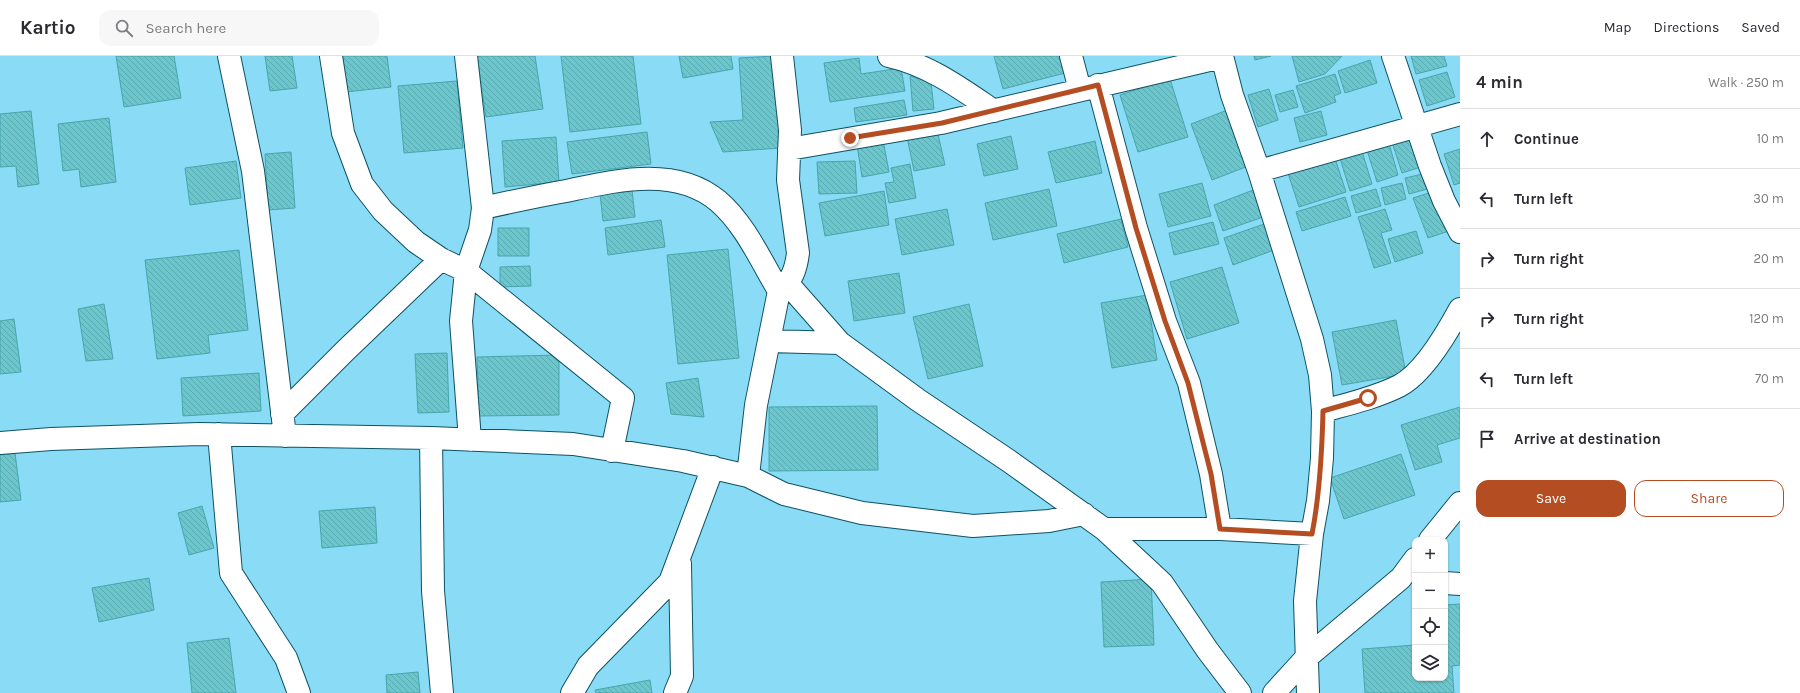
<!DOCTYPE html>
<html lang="en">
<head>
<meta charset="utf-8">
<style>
  body { margin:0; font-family:Karla,sans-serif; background:#f7f7f7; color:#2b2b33 }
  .controls { position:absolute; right:12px; bottom:12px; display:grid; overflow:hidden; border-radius:8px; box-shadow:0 1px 3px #0004 }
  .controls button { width:36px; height:36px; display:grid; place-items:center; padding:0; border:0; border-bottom:1px solid #e1e1e2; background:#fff; color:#2b2b33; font:20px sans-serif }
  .stop { position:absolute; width:12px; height:12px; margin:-9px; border:3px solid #b44e22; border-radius:50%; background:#fff }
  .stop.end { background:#b44e22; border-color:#fff; box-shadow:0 1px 4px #0008 }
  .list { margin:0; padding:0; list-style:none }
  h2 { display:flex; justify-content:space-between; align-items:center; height:52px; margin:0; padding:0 16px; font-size:17px }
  h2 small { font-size:13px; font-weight:400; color:#7c7c81 }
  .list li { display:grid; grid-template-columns:26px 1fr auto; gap:12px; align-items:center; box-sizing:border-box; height:60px; padding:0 16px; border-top:1px solid #e1e1e2 }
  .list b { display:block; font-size:15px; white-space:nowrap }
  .list em { font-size:13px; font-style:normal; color:#7c7c81 }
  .actions { display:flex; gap:8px; padding:12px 16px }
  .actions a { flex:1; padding:9px 0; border:1px solid #b44e22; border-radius:12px; text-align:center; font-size:14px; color:#b44e22 }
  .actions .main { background:#b44e22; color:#fff }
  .icon { flex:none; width:22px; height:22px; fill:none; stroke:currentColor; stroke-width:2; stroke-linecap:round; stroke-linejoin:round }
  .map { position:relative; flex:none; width:1460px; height:637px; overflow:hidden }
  header { display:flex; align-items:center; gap:24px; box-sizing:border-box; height:56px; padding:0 20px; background:#fff; border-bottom:1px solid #e1e1e2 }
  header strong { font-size:19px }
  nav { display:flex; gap:22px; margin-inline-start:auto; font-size:14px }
  .search { width:280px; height:36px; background:#f7f7f7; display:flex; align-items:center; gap:10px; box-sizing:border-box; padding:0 14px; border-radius:12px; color:#7c7c81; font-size:15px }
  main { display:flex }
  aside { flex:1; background:#fff }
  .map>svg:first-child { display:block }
  .building { fill:url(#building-back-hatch); stroke:#48a5ac }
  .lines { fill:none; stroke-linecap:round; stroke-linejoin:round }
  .minor-casing { stroke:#0d5265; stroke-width:24 }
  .minor { stroke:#fff; stroke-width:22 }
  .route { stroke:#b44e22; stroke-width:5 }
</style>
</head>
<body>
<header>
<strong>Kartio</strong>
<div class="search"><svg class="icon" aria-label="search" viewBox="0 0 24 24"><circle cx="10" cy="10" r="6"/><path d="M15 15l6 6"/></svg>Search here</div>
<nav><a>Map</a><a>Directions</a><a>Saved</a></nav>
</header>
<main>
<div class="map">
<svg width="1460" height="637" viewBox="0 0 1460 637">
  <defs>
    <pattern id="building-back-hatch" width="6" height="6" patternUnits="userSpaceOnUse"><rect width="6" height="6" fill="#6bc6cd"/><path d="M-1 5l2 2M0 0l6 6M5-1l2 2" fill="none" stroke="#5baab0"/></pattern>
  </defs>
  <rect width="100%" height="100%" fill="#8adbf6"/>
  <path class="building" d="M116,0H174L181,42L124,51Z
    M265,0H292L297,32L270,35Z
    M342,0H387L391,31L346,36Z
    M482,0H535L543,53L486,61L477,1Z
    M561,0H633L641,68L570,76Z
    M679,0H731L733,13L683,22Z
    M775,0L781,92L723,96L710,66L743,64L739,2Z
    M994,0H1065L1069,16L1003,33Z
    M1254,0H1271L1255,4Z
    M1292,0H1342L1325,18L1299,26Z
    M1411,0H1444L1447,10L1416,18Z
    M859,2L861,18L901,12L905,35L830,46L824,7Z
    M1370,4L1377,27L1345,37L1338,15Z
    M1447,16L1455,41L1427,50L1419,24Z
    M1335,18L1341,37L1334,40L1336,46L1305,57L1296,30Z
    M910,20L931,26L934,53L913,55Z
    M1170,23L1188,81L1138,96L1120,39Z
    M457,25L463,92L404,97L398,30Z
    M1269,33L1278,64L1258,71L1248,39Z
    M1293,34L1298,51L1280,56L1275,39Z
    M904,44L907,59L856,66L854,52Z
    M1230,53L1251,109L1212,124L1191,68Z
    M31,55L39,128L18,131L16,110L0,111V58Z
    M1321,55L1327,79L1300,86L1294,62Z
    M109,62L116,126L81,131L79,113L63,115L58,68Z
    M937,74L945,109L914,115L907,81Z
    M647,76L651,108L572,118L567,86Z
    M1414,76L1424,110L1402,117L1391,83Z
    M1011,80L1018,113L984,120L977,88Z
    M556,81L559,126L505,131L502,85Z
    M883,84L889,116L862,121L857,89Z
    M1388,84L1398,119L1377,126L1366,91Z
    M1095,85L1102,117L1056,127L1048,96Z
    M1361,92L1372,128L1350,135L1339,99Z
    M1460,93V127L1454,129L1444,98Z
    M291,96L295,152L268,154L265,98Z
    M1334,99L1346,136L1299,151L1287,114Z
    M236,105L241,142L190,149L185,112Z
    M855,105L857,137L819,138L817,106Z
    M910,108L916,142L889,147L885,127L894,126L891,112Z
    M1427,117L1431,132L1409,138L1405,122Z
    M1202,127L1211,160L1168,171L1159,138Z
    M1402,127L1406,143L1385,149L1381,132Z
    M1049,133L1057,170L993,184L985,147Z
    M1256,133L1266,160L1223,175L1214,149Z
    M1376,133L1381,150L1356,157L1351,140Z
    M632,134L635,161L603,165L600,138Z
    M884,135L889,169L825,180L819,147Z
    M1435,135L1449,175L1428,182L1413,142Z
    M1345,141L1351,160L1302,175L1296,156Z
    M947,153L954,189L902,199L895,163Z
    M1385,153L1392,174L1381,177L1391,207L1374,212L1358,161Z
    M1121,163L1128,191L1064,207L1057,178Z
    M661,164L665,191L608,199L605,172Z
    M1213,166L1219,188L1174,199L1169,177Z
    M1267,167L1277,193L1233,209L1224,182Z
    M498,172H529V200H498Z
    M1416,175L1423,197L1395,206L1388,183Z
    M728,193L739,302L678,308L667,199Z
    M239,194L248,274L208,279L210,297L157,303L145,204Z
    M530,210L531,230L500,231V211Z
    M1222,211L1239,267L1187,283L1170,226Z
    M899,217L905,257L854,265L848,225Z
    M1147,239L1157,304L1112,312L1101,247Z
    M104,248L113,303L86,305L78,253Z
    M969,248L983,310L928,323L913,261Z
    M14,263L21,316L0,318V265Z
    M1396,264L1406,318L1342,329L1332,276Z
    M447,297L449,356L418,357L415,298Z
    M559,299V359L479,360L477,301Z
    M259,317L261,355L183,360L181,322Z
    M698,322L704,361L671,358L666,327Z
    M877,350L878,414L769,415V351Z
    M1460,351V382L1437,389L1442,406L1415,414L1401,369Z
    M15,397L21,444L0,446V399Z
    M1401,398L1415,439L1344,463L1330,422Z
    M202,450L214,492L189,499L178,457Z
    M375,451L377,487L322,492L319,455Z
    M149,522L154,554L99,566L92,532Z
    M1151,523L1154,589L1104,591L1101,526Z
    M1460,548V609L1452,610L1454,637H1365L1362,593L1415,589V622H1445V549Z
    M229,582L236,637H192L187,587Z
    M418,616L420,637H387L386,619Z
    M650,624L652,637H596L595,634Z"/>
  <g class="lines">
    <g class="minor-casing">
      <path id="minor" d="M229,0L253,115L285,380
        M331,0L343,77L362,128L383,155L416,186L441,203L466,215L623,342L612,395
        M466,0L483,152L480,174L466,215L461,265L470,384
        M889,0C929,9 960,32 994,55
        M1071,0L1080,34
        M1222,0L1232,39L1259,115L1312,283L1320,319L1323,355L1322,402L1318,445L1312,478L1305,545L1308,637
        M1393,0L1430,110L1444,145L1460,176
        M1098,29L1136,172L1165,265L1189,327L1211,418L1220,473
        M789,93L941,67L1222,1
        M1259,115L1460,58
        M483,152C510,146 538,140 566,135C614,125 675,109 718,145C745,168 761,205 779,235L756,349L748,420
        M788,228L840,287L918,344L1009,405L1104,473L1162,527L1208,595L1240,637
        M779,235C792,225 796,213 798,197L788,124L790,74L782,0
        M770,285L840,287
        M1323,355C1348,348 1375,342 1399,330C1423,318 1447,277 1460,253
        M282,358L345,295L441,203
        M219,378L231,517L286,602L299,637
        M431,382L433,535L442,637
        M0,387L51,383L199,378L431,382L573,388L683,405L748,420L784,438L862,457L973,470L1049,465L1084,458
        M1104,473H1220L1312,478
        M1430,484L1460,447
        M1445,527L1460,528
        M572,637L588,610L670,526L713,411
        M675,637L682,620L680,508
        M1274,637L1306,602L1401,522L1415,503"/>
    </g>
    <use href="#minor" class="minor"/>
  </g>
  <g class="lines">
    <path class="route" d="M850,82L942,67L1098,29L1136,172L1165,265L1188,327L1211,418L1220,473L1312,478C1320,437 1322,397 1323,355L1368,342"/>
  </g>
</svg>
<div class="controls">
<button>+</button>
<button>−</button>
<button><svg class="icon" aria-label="locate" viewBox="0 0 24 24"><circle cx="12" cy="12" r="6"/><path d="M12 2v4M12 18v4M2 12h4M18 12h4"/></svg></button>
<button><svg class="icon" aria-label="layers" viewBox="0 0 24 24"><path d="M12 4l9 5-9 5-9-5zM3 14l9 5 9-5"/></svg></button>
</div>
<div class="stop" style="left:1368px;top:342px"></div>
<div class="stop end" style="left:850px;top:82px"></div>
</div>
<aside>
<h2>4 min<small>Walk · 250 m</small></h2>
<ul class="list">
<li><svg class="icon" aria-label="ahead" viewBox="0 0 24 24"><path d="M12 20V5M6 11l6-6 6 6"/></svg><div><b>Continue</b></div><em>10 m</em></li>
<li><svg class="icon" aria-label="left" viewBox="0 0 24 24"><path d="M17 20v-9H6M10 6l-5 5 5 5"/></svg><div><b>Turn left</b></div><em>30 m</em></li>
<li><svg class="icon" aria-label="right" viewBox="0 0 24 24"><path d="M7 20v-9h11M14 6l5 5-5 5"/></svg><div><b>Turn right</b></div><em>20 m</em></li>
<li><svg class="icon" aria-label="right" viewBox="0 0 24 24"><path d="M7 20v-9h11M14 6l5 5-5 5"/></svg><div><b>Turn right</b></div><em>120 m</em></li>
<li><svg class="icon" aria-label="left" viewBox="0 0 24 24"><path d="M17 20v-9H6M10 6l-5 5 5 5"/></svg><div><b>Turn left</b></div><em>70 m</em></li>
<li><svg class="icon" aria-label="arrive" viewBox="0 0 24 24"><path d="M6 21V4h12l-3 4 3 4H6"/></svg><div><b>Arrive at destination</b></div></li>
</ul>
<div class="actions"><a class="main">Save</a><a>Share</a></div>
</aside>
</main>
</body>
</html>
